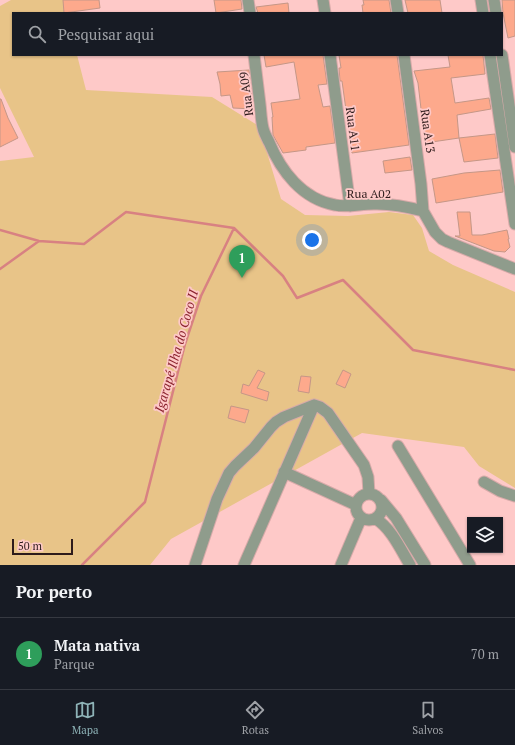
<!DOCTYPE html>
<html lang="pt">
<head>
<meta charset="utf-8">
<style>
  body { margin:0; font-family:"PT Serif",serif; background:#242831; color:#f1f3f6 }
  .controls { position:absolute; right:12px; bottom:12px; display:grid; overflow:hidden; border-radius:0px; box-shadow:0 1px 3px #0004 }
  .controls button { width:36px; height:36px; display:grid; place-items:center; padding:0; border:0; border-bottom:1px solid #363941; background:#171b24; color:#f1f3f6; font:20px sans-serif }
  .scale { position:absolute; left:12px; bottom:10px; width:61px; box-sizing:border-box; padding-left:4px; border:2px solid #2d1b1b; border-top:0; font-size:11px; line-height:14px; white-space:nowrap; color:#2d1b1b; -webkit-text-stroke:3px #fec9c8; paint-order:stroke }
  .you { position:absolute; left:312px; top:240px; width:14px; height:14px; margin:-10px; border:3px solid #fff; border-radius:50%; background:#1a73e8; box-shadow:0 0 0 6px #1a73e833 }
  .badge { display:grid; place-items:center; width:26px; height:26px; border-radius:50%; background:#8eb3b7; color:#fff; font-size:13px; font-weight:700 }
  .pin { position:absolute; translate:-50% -33px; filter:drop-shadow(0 1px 2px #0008) }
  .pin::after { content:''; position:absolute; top:21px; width:14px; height:12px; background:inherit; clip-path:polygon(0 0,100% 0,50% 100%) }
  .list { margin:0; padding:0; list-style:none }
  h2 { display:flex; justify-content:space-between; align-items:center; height:52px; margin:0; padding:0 16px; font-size:17px }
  h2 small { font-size:13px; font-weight:400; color:#9ea1a6 }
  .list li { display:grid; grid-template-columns:26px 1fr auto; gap:12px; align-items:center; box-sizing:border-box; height:72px; padding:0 16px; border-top:1px solid #363941 }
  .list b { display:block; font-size:15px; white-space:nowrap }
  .list p { margin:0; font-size:13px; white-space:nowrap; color:#9ea1a6 }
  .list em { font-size:13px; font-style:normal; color:#9ea1a6 }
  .icon { flex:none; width:22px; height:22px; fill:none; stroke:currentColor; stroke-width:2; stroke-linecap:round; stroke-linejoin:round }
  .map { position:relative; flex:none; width:515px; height:565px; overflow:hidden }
  .search { position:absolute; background:#171b24; box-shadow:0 1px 3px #0004; left:12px; right:12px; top:12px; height:44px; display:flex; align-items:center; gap:10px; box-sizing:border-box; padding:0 14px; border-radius:0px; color:#9ea1a6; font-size:15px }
  .sheet { height:124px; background:#171b24 }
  nav { display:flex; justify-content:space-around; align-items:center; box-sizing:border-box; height:56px; border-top:1px solid #363941; background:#171b24; font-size:11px; color:#9ea1a6 }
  nav a { display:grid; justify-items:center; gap:2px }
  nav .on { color:#8eb3b7 }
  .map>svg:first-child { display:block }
  .green { fill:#e8c488 }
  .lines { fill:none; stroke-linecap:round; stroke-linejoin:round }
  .stream { stroke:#d88182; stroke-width:2.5 }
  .building { fill:#fda98c; stroke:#c59787 }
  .minor-casing { stroke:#d8aaa9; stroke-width:13 }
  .minor { stroke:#8f9c8c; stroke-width:11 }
  .labels { text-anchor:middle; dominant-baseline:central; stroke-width:3.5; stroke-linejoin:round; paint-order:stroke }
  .street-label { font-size:12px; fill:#2d1b1b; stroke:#fec9c8 }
  .water-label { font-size:13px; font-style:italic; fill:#8b242e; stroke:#fec9c8 }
</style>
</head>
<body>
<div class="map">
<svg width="515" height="565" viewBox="0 0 515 565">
  <rect width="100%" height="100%" fill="#fec9c8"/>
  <path class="green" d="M11,0H64L67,13H13V55H77L86,90L212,97L259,126L281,199L305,215L348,216L389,212L413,215L422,228L429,251L453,265L515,292V488L479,466L464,447L362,433L171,539L150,565H0V161L34,157L0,88V6Z"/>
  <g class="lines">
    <path class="stream" d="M0,230L39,241L84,244L126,212L234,228
      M0,269L39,241
      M82,565L145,502L185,344L201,296L234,228L283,276L297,298L343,280L413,350L515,370"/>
  </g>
  <path class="building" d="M63,0H99L100,8L64,13Z
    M214,0H241L242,9L216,13Z
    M363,0H389L391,13H363L362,5H364Z
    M405,0H440L442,13H408Z
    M502,0H515V36L508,38L503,13Z
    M288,3L289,13H258L256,7Z
    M264,55H323L327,84L318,85L323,107L330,106L335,143L306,147V150L283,153L273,135L272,117H273L271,103L300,99L294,62L266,67Z
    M339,55H397L409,145L352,153L342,81H340L339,68H341Z
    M448,55H483L485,74L451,78L455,103L489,98L491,109L457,115L459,138L495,134L498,158L464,162L459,138L425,143L418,83L414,71L450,67Z
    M249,70L253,109L233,108L230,95L221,96L220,84L217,72Z
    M0,99H1L8,118L18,138L0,147Z
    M410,157L412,170L385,173L383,161Z
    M500,170L503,192L436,203L432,179L464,173Z
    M457,212H470L472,235H482L507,230L509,239H508L510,247L505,252L494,251L455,236H460Z
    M258,370L265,373L257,388L269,392L267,401L241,393L243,384L249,386Z
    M343,370L351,374L345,388L336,384Z
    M301,376L311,377L309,393L298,391Z
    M231,406L249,410L245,423L228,418Z"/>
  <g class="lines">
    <g class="minor-casing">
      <path id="minor" d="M248,0L250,13
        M323,0L325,13
        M396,0L398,13
        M481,0L483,13
        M494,0L496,13
        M254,55C256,71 258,87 260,104C261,112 261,120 263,128C264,133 267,138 269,142C281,171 302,199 335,205C349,208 363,203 377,204C392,204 408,207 423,211
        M330,55L350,206
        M404,55L421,184L423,211L435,232L442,239L448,242L515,269
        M490,55L515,224
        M502,55L515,147
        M398,446L470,565
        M284,472L356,505
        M484,482L500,491L515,496
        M356 507a13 13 0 1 1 26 0a13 13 0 1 1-26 0Z
        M381,500L396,518L425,565
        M376,519C391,528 401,550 410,565
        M195,565L217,499L229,473L235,466L254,448L271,427L276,422L284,417L314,405
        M244,565L314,405L320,407L328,413L364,465L368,477L369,494
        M341,565L361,518"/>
    </g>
    <use href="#minor" class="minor"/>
  </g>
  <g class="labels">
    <g class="street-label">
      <text transform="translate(246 94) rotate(-97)">Rua A09</text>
      <text transform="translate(353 129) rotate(83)">Rua A11</text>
      <text transform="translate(428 131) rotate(82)">Rua A13</text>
      <text x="369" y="193">Rua A02</text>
    </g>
    <g class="water-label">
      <text transform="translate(176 351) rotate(-74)">Igarapé Ilha do Coco II</text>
    </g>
  </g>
</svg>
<div class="controls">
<button><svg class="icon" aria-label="layers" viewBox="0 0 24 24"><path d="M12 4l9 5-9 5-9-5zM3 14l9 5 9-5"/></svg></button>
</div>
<div class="scale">50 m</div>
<div class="you"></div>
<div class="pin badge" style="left:242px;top:278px;background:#2e9e5b">1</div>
<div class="search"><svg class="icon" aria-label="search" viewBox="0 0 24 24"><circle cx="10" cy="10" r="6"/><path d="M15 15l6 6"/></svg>Pesquisar aqui</div>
</div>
<section class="sheet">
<h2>Por perto<small></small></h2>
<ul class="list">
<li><span class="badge" style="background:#2e9e5b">1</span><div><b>Mata nativa</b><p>Parque</p></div><em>70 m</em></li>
</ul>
</section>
<nav>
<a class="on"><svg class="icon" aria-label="map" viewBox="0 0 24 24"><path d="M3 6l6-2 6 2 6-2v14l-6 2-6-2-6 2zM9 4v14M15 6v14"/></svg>Mapa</a>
<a><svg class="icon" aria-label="directions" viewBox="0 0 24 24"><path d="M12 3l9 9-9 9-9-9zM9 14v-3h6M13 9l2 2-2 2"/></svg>Rotas</a>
<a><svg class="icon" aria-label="saved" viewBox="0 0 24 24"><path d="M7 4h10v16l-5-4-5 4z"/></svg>Salvos</a>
</nav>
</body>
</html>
